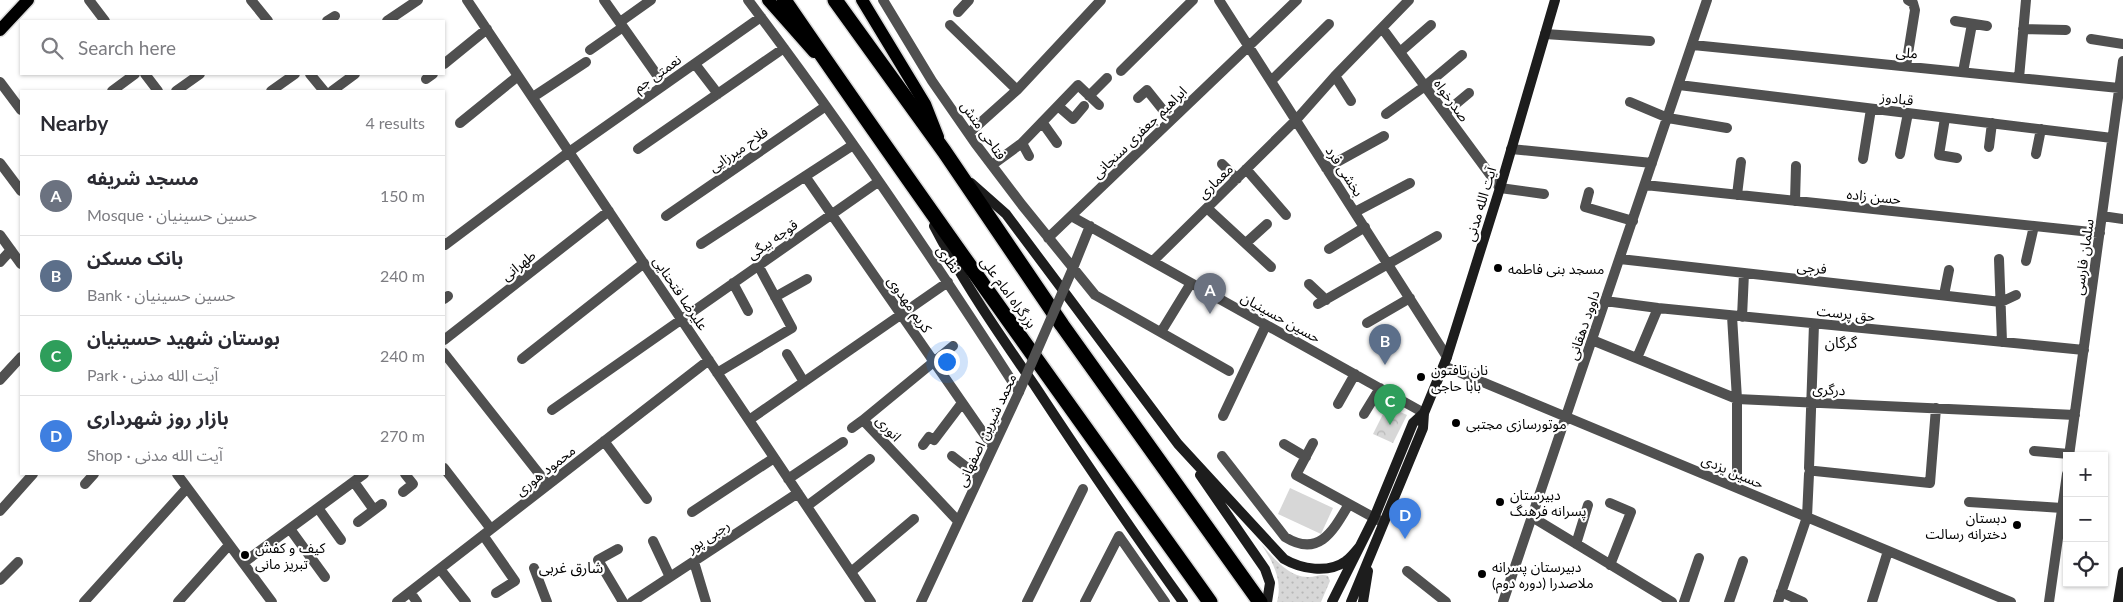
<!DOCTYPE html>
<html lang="en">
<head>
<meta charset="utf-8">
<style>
  body { margin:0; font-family:Lato,"Noto Sans Arabic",sans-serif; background:#f7f7f7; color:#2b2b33 }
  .controls { position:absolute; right:15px; bottom:15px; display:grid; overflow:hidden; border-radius:0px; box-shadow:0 1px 4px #0004 }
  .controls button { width:45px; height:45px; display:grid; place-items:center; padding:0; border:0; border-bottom:1px solid #e1e1e2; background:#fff; color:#2b2b33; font:25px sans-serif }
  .you { position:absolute; left:946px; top:361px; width:18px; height:18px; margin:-12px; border:4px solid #fff; border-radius:50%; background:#1a73e8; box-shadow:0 0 0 8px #1a73e833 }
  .badge { display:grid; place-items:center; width:32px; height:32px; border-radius:50%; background:#2563eb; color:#fff; font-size:16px; font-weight:700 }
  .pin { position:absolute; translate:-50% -41px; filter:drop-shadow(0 1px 2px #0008) }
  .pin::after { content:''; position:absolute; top:26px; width:18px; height:15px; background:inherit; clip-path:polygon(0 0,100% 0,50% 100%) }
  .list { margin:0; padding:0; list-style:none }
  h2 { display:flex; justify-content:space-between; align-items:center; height:65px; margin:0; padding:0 20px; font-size:21px }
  h2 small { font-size:16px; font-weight:400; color:#7c7c81 }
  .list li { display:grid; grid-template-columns:32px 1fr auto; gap:15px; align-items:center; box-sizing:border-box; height:80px; padding:0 20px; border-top:1px solid #e1e1e2 }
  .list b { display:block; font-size:19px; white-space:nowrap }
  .list p { margin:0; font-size:16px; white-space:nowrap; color:#7c7c81 }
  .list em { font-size:16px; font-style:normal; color:#7c7c81 }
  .icon { flex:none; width:28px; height:28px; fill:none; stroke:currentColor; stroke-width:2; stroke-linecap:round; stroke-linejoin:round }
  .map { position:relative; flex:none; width:2123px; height:602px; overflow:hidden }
  .search { position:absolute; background:#fff; box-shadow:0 1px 4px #0004; left:20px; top:20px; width:425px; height:55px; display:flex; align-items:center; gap:12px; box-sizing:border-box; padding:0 18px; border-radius:0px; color:#7c7c81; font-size:19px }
  .panel { position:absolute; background:#fff; box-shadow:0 1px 4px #0004; left:20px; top:90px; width:425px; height:385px; border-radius:0px }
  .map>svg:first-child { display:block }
  .grass { fill:url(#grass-dots) }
  .forest { fill:url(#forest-crowns) }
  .pitch { fill:#d7d7d7 }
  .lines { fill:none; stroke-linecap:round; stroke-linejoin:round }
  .primary-casing { stroke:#dbdbdb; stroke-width:15 }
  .highway-casing { stroke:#dbdbdb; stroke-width:18 }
  .street { stroke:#505050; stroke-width:10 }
  .secondary { stroke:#1d1d1d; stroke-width:10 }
  .primary { stroke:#000; stroke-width:12 }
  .highway { stroke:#000; stroke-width:15 }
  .street-bridge { stroke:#505050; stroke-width:10 }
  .poi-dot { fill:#000; stroke:#fff; stroke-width:2 }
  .labels { text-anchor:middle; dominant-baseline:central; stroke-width:4.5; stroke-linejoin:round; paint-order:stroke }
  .street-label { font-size:14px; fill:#000; stroke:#fff }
  .poi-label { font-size:14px; fill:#000; stroke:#fff; text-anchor:start }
  .neighbourhood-label { font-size:15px; fill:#000; stroke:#fff }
</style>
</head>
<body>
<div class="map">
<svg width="2123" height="602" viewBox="0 0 2123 602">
  <defs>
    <pattern id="grass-dots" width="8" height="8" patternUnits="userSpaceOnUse" patternTransform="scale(1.25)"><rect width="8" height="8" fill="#d7d7d7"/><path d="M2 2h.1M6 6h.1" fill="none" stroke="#b7b7b7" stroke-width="1.8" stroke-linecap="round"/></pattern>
    <pattern id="forest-crowns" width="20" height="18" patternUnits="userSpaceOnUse" patternTransform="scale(1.25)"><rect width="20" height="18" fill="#d7d7d7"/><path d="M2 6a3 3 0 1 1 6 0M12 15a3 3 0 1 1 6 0" fill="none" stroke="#b7b7b7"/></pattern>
  </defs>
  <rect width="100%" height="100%" fill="#fff"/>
  <path class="grass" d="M1261,544C1273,557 1289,578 1309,577C1316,577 1321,573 1328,576L1330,581L1321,602H1277C1283,580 1273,562 1261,544Z"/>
  <path class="forest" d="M1387,406L1407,415L1393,443L1373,434Z"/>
  <path class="pitch" d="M1290,488L1333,508L1321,534L1278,514Z"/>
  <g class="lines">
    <g class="primary-casing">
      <path id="primary" d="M768,0L814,52
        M862,0L925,104L938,137
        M0,30L28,0"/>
    </g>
    <g class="highway-casing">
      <path id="highway" d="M784,0C923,203 1067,402 1210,602
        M835,0L944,151L1062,325L1260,602"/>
    </g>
    <path class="street" d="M89,0L105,21
      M251,0L268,21
      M467,0L871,602
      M604,0L664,85
      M748,0C844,127 933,258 1019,392L921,602
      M883,0L932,81L975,143L1022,205L1095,295L1229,371
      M1219,0L1447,357
      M958,12L969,0
      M327,21L335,16
      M387,21L418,0
      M1955,21L1987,26
      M620,22L651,0
      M950,25L1017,90
      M1382,28L1500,188L1544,194
      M2023,29L2066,30
      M1545,34L1650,41
      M2091,39L2123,44
      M1693,45L2119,88
      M590,50L623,27
      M1400,52L1431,25
      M444,64L487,29
      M695,64L718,94
      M1906,66L1915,10L1913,3L1908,0
      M1121,71L1193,0
      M1963,72L1972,24
      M145,74L158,91
      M310,74L324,91
      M1335,76L1351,101
      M2019,78L2026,0
      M426,79L433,74
      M1271,81L1329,24
      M0,82L21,110
      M1679,85L2112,138
      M112,91L135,74
      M176,91L200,74
      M271,91L295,74
      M332,91L355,74
      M1089,96L1107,78
      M533,97L586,62
      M1138,98L1147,90L1171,120
      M1630,102L1668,118L1727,128
      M1058,106L1073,119L1084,106
      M1445,113L1469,93
      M1386,114L1425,86L1462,55
      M1945,118L1939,155L1957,158
      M1042,122L1057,143
      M460,123L518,76
      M969,133L1017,90L1101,0
      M1022,143L1029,156
      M1989,147L1992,123
      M638,149L784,48
      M1511,149L1652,163
      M1900,154L1908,113
      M2036,154L2041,129
      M1863,159L1871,109
      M0,163L21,191
      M1222,164L1237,179
      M992,165L1022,143L1078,85L1099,105
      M1326,168L1384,136
      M1246,169L1286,215
      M805,176L993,447
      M1645,185L2100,233
      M1589,192L1585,207L1633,221
      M1737,195L1741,162
      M1795,201L1796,166
      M1207,208L1271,267
      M1355,212L1410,183
      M666,216L826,106
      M1071,216L1424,413
      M2102,216L2123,219
      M0,235L21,264
      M1048,238L1297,0
      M444,243L445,245L569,152L761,17
      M1246,243L1267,224
      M701,244L853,145
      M1329,249L1365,227
      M1620,259L2001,302L2016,295
      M1999,259L2002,342
      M1153,261L1296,120L1335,76L1409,0
      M2026,261L2034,226
      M0,262L11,250
      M1073,268L1090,226
      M733,283L748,311
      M1309,284L1326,300
      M1944,295L1949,270
      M775,297L807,279
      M444,299L448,296
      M1605,301L1658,308L2084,350
      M1318,304L1437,236
      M1732,316L1737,399V474
      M1742,317L1744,273
      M1367,323L1410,298
      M1161,332L1191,283
      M444,340L609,211
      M1592,340L1737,399L2075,415
      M953,346L863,420L958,521
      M444,353L548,485
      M787,354L804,382
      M1637,358L1658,308
      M522,359L644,263
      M1444,366L2011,602
      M717,373L792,328L758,265
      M0,380L21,357
      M1338,404L1355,374
      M552,410L878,182
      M1364,414L1380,388
      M1223,416L1266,325
      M749,420L948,282
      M852,428L863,420
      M604,441L647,499
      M1313,443L1296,475L1382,522
      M1284,444L1306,457
      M923,445L929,437L934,440L962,403
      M2034,451L2069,454
      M952,456L979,477
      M1222,456L1285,537C1319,558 1333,531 1349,504
      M2069,456L2123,61
      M444,468L491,529
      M1809,468L1814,324
      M1815,471L1930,483L1936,408
      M177,474L272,602
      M788,479L843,442
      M354,482L374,510
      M85,484L94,474
      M403,492L413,484L405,474
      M1969,502L2062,508
      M807,506L870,459
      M318,508L341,540
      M0,511L33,474
      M692,512L774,458
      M1532,517L1672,602
      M358,522L382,504
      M290,529L325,577
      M483,535L515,581L496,593
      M653,541L670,577
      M1576,544L1588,505
      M618,549L598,560L623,602
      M694,562L706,602
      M243,563L364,474
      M1610,565L1631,512L1610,503
      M534,568L547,602
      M440,569L466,602
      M1407,571L1446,602
      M851,572L914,519
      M0,580L18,562
      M410,592L417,602
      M1781,592L1803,602
      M84,602L187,488
      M178,602L229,545
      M397,602L709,360
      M632,602L798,493
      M1027,602L1083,489
      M1085,602L1119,536L1165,602
      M1503,602L1707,0
      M1684,602L1699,558
      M1729,602L1743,561
      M1778,602L1807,517L1809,474
      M1872,602L1888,551
      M2049,602L2067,474"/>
    <path class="secondary" d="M971,183L1006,214L1178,444L1284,559C1301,569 1328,574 1346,561C1351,557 1356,551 1360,546
      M934,226C963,282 999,334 1035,386C1083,459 1132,531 1183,602
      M1200,475L1265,569L1270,583L1267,602
      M1332,602L1374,518L1413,423L1424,413
      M1351,602L1423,428L1424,413L1447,357L1500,188L1555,0
      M1363,602L1368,571
      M2118,602L2123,572"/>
    <use href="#primary" class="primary"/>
    <use href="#highway" class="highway"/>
    <path class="street-bridge" d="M1019,392L1073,268"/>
  </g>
  <g class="poi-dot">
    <circle cx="1498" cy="268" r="5"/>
    <circle cx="1421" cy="377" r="5"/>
    <circle cx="1456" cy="423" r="5"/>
    <circle cx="1500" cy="502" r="5"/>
    <circle cx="2017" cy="525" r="5"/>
    <circle cx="245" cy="555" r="5"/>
    <circle cx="1482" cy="574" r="5"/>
  </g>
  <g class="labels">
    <g class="street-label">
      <text transform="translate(1907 52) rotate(6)">ملی</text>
      <text transform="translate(657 73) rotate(-35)">نعمتی جم</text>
      <text transform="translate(1897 98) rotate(7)">قبادوز</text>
      <text transform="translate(1452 100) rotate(54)">صدرخواه</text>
      <text transform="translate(984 130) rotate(55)">فتاحی منش</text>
      <text transform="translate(1139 132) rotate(-44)">ابراهیم جعفری سنجانی</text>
      <text transform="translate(738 149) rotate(-34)">فلاح میرزایی</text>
      <text transform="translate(1345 171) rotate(57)">بخشی فرد</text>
      <text transform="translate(1215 181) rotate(-44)">معماری</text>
      <text transform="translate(1874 196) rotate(6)">حسن زاده</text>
      <text transform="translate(1480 204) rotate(-73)">آیت الله مدنی</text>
      <text transform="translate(772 239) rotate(-35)">قوجه بیگی</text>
      <text transform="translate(2083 257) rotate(-82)">سلمان فارسی</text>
      <text transform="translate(949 259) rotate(56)">نظری</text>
      <text transform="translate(518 265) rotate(-38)">طهرانی</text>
      <text transform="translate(1812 267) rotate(6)">فرجی</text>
      <text transform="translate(1009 292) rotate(54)">بزرگراه امام علی</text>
      <text transform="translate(681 293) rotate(56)">علیرضا فتحنایی</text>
      <text transform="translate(910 304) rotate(55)">کریم مهدوی</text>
      <text transform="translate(1846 313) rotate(6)">حق پرست</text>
      <text transform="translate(1281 317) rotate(29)">حسین حسینیان</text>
      <text transform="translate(1583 325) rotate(-71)">داوود دهقانی</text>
      <text transform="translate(1829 389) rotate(3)">درگری</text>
      <text transform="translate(889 428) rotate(47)">انوری</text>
      <text transform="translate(986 430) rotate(-65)">محمد شیرین اصفهانی</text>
      <text transform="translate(545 470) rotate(-38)">محمود هوری</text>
      <text transform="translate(1733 471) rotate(23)">حسین یزدی</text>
      <text transform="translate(708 536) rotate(-33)">رجبی پور</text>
    </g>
    <g class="poi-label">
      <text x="1508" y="268">مسجد بنی فاطمه</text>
      <text x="1431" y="369">نان تافتون<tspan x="1431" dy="16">بابا حاجی</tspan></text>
      <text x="1466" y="423">موتورسازی مجتبی</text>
      <text x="1510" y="494">دبیرستان<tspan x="1510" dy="16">پسرانه فرهنگ</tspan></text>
      <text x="2007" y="517" text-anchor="end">دبستان<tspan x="2007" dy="16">دخترانه رسالت</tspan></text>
      <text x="255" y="547">کیف و کفش<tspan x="255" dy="16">تبریز مانی</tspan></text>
      <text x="1492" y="566">دبيرستان پسرانه<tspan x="1492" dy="16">ملاصدرا (دوره دوم)</tspan></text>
    </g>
    <g class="neighbourhood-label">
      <text x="1841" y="342">گرگان</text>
      <text x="571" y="567">شارق غربی</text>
    </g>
  </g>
</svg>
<div class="controls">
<button>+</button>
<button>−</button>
<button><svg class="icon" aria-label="locate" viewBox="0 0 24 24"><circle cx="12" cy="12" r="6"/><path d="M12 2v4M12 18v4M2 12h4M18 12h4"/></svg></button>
</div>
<div class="you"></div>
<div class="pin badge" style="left:1210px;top:314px;background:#6b7280">A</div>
<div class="pin badge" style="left:1385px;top:365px;background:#5c6f8a">B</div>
<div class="pin badge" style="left:1390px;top:425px;background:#2e9e5b">C</div>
<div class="pin badge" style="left:1405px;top:539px;background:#3f7fe0">D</div>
<div class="search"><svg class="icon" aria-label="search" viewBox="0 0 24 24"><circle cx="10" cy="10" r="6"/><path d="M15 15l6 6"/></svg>Search here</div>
<section class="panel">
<h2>Nearby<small>4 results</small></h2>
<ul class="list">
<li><span class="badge" style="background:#6b7280">A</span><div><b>مسجد شریفه</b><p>Mosque · حسین حسینیان</p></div><em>150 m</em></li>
<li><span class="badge" style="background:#5c6f8a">B</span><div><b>بانک مسکن</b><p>Bank · حسین حسینیان</p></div><em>240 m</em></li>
<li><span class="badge" style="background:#2e9e5b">C</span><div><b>بوستان شهید حسینیان</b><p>Park · آیت الله مدنی</p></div><em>240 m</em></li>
<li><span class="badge" style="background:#3f7fe0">D</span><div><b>بازار روز شهرداری</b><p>Shop · آیت الله مدنی</p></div><em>270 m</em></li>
</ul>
</section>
</div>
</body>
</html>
